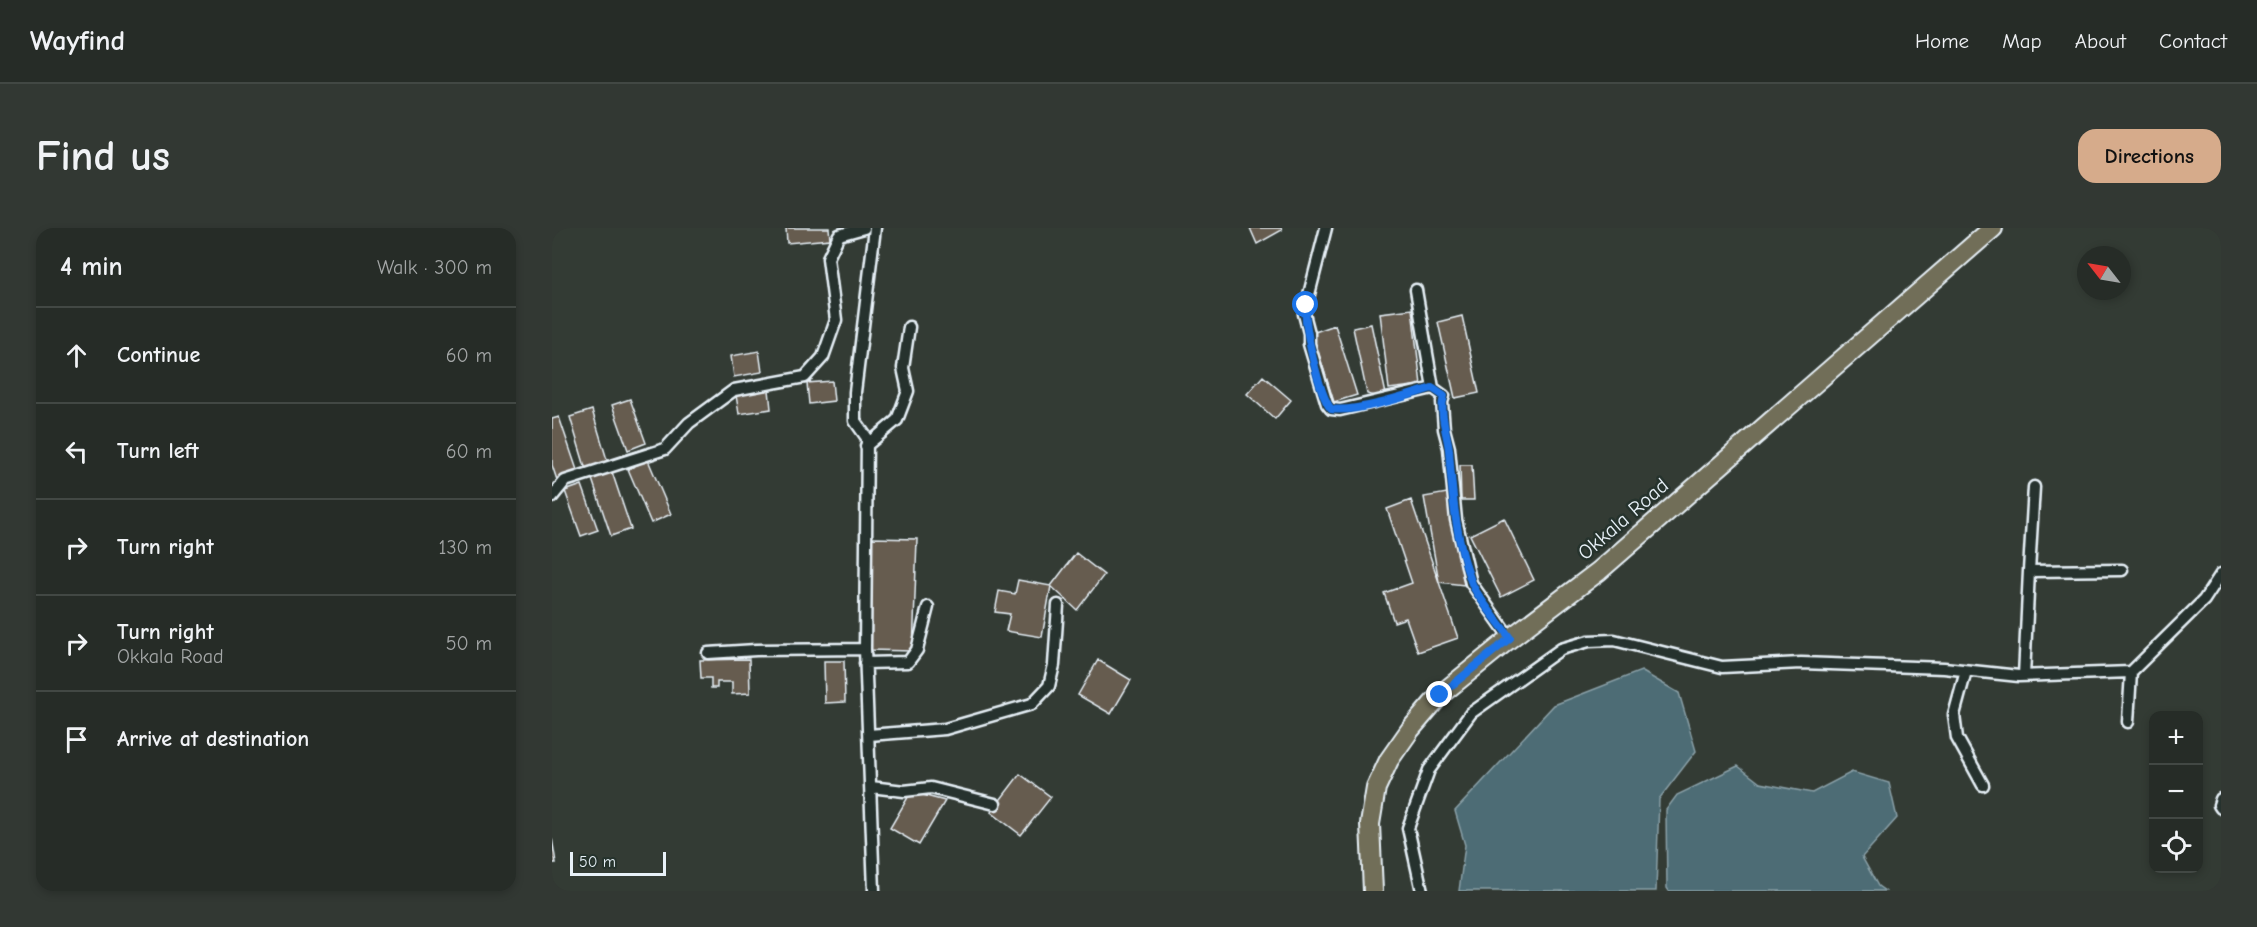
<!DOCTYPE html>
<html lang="en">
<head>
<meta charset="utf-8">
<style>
  body { margin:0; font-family:"Comic Neue",sans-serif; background:#323833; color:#f1f3f6 }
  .controls { position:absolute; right:18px; bottom:18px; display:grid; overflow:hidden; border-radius:12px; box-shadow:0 3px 9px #0003 }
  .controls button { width:54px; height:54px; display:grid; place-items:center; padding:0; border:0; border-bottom:2px solid #424844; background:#262c27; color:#f1f3f6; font:30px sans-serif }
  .compass { position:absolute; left:1525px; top:18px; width:54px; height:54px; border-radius:50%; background:#262c27; box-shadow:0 3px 9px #0003; rotate:301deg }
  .scale { position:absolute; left:18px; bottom:15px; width:96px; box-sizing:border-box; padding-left:6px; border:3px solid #e8f1f8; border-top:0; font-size:16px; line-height:21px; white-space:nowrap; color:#e8f1f8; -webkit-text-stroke:4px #26332d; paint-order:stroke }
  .stop { position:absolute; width:18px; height:18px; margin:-14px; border:4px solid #1a73e8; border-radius:50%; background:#fff }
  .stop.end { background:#1a73e8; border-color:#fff; box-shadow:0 2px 6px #0008 }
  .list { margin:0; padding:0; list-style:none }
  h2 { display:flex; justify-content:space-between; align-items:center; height:78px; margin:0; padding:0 24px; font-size:26px }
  h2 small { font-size:20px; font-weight:400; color:#a4a7a7 }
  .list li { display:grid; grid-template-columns:39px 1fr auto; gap:18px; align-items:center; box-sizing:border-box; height:96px; padding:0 24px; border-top:2px solid #424844 }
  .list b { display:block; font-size:22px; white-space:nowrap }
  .list p { margin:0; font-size:20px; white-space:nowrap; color:#a4a7a7 }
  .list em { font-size:20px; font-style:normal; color:#a4a7a7 }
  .icon { flex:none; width:33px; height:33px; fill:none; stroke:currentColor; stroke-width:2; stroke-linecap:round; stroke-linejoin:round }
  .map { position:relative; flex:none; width:1669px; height:663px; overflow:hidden; border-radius:18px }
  header { display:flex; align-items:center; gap:36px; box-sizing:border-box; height:84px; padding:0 30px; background:#262c27; border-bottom:2px solid #424844 }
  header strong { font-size:28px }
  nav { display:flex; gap:33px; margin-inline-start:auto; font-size:21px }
  .intro { display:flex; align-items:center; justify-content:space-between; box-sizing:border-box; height:144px; padding:0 36px }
  h1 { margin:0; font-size:42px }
  .button { padding:15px 27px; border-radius:18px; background:#d6ab8b; color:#111; font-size:21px; font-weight:700 }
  main { display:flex; gap:36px; padding:0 36px }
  aside { flex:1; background:#262c27; border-radius:18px; box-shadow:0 3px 9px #0003 }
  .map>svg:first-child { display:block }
  .water { fill:#4d6c74; stroke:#8ba1a9; stroke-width:1.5 }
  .building { fill:#665c50; stroke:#e8f1f8; stroke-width:1.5 }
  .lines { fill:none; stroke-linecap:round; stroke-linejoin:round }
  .street-casing { stroke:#e8f1f8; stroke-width:15 }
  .primary-casing { stroke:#e8f1f8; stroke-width:22 }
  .street { stroke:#26332d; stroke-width:10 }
  .primary { stroke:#716e59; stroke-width:18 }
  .route { stroke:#1a73e8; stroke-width:8 }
  .labels { text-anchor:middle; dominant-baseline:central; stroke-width:5; stroke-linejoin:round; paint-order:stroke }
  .street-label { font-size:21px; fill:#e8f1f8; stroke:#26332d }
</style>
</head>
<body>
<header>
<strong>Wayfind</strong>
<nav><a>Home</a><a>Map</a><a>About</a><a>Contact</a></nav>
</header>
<div class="intro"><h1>Find us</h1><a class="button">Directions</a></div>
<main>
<aside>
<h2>4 min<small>Walk · 300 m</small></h2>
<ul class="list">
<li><svg class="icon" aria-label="ahead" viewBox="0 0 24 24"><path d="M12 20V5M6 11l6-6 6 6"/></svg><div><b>Continue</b></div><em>60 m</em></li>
<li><svg class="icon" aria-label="left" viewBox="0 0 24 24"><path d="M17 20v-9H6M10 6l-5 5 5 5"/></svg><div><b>Turn left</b></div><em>60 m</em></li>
<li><svg class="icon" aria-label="right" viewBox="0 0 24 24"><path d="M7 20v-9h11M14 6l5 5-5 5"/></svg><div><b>Turn right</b></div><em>130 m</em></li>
<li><svg class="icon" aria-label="right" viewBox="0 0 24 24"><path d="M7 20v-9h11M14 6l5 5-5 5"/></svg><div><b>Turn right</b><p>Okkala Road</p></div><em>50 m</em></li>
<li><svg class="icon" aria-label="arrive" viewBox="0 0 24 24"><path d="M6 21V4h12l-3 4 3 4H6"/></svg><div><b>Arrive at destination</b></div></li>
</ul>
</aside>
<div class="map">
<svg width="1669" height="663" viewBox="0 0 1669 663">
  <rect width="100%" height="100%" fill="#333b34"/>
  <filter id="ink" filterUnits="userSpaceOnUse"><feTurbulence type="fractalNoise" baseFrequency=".0167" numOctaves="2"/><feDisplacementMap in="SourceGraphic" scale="12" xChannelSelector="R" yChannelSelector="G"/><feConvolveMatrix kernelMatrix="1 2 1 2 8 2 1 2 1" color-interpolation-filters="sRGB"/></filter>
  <g filter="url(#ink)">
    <path class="water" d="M1089,443L1127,465L1144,523L1107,571L1104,663H907L913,617L903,583L1002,477Z
      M1186,538L1208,555L1260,565L1300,544L1337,555L1345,590L1310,629L1326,658L1333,663H1117L1115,660L1114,582L1125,567Z"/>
    <path class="building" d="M234,0H277L278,11L235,15Z
      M698,0H729L730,2L705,16Z
      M860,81L869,157L837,161L828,85Z
      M910,88L927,165L903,170L886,94Z
      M819,96L835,171L815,166L801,100Z
      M783,97L805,167L782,174L760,105Z
      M207,123L210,144L182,149L179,128Z
      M711,148L739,172L723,191L695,166Z
      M280,153L282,173L257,176L255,155Z
      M217,162L219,181L187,186L184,167Z
      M78,171L94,215L76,222L60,177Z
      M40,182L56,235L34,242L18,189Z
      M7,189L27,248L6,255L0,237V191Z
      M96,232L119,286L99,295L76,241Z
      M908,237H920L922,272H909Z
      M60,244L79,301L59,308L40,251Z
      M30,257L46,302L29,308L13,263Z
      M895,265L912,357L887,354L872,269Z
      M859,272L906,410L866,424L854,390L842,394L832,365L860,355L835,281Z
      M952,290L982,352L949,369L918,307Z
      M320,310L365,311L361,423L317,422Z
      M524,325L552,347L525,382L499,358Z
      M466,352L499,358L490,409L454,403L458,386L443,384L447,363L463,366Z
      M197,431L198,465L180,466V454H165V460H159V450H149L148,432Z
      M546,432L579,452L559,486L526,467Z
      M272,433H292L293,474L273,475Z
      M468,546L499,569L469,607L439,584Z
      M359,564L393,573L367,617L338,600Z
      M0,610L4,635H0Z"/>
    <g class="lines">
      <g class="street-casing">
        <path id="street" d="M774,0L752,86L757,105V116L775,176L779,181L788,182L881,160L892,168L890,174L892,201L897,220L904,292L919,355L958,410
          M864,62L881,160
          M314,218L345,192L356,163L351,140L357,99
          M0,269L13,253L113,221L137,195L182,162L253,149L271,129L284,92L276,30L287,7L312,0
          M1477,343L1482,259
          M156,425L204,422L313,421
          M313,435L356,434L365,422L376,379
          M1414,443L1402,487L1405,510L1431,557
          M1472,448L1477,343L1570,342
          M1576,494L1579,444
          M317,507L393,501L480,476L497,458L502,437L506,377
          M319,559L352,563L379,560L443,576
          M1669,571L1667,577L1669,580
          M322,663L313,421L315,210L303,193V164L323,0
          M870,663L856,600L877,542L919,485L1009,421L1037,413L1062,412L1170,439L1249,435L1392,440L1467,448L1579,444L1652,372L1669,346"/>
      </g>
      <g class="primary-casing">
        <path id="primary" d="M821,663L818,596L824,560L837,532L858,502L888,467L956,412L1047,343L1441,0"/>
      </g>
      <use href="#street" class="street"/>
      <use href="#primary" class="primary"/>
    </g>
  </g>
  <g class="lines" filter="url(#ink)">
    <path class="route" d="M754,77C751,95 767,167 779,181C804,185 855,168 880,160L892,168C887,186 895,204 897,222C900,264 904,314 919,353C924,369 948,395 958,410L888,467"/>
  </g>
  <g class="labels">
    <g class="street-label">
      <text transform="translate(1071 291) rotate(-41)">Okkala Road</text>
    </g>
  </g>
</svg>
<div class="controls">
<button>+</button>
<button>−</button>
<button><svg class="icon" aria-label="locate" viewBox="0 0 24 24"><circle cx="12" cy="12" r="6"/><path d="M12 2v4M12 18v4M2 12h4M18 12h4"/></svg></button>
</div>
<svg class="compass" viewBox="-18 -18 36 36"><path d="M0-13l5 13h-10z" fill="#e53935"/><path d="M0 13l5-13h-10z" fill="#a4a7a7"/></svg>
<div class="scale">50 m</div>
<div class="stop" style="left:754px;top:77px"></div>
<div class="stop end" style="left:888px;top:467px"></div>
</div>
</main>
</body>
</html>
